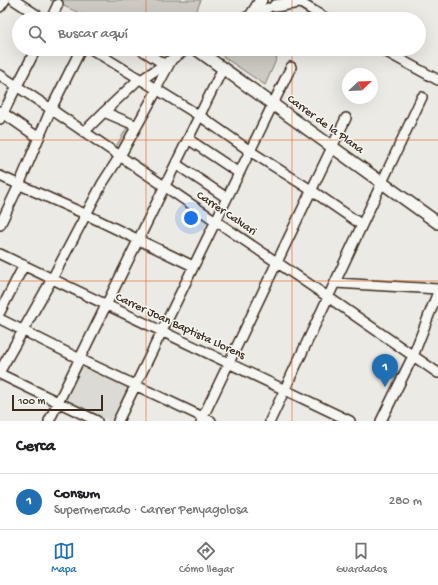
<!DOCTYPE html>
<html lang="es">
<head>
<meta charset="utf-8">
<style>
  body { margin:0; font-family:"Gochi Hand",sans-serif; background:#f2f2f2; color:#202124 }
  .compass { position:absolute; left:342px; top:68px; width:36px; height:36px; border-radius:50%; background:#fff; box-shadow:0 4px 16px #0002; rotate:67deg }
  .scale { position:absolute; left:12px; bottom:10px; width:91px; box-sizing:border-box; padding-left:4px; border:2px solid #3b2a1e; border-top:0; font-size:11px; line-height:14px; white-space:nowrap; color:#3b2a1e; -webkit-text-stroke:3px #f6f6f2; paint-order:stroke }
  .you { position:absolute; left:191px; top:218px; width:14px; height:14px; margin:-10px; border:3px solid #fff; border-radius:50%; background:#1a73e8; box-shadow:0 0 0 6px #1a73e833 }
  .badge { display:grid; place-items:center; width:26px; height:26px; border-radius:50%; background:#1f6fb2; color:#fff; font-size:13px; font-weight:700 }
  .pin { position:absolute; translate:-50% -33px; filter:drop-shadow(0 1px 2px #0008) }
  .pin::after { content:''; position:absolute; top:21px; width:14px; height:12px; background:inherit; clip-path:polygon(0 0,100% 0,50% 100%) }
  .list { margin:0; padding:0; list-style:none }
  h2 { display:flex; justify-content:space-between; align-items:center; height:52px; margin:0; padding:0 16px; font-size:17px }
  h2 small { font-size:13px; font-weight:400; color:#757577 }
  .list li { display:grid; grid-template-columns:26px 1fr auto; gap:12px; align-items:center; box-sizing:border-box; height:56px; padding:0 16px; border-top:1px solid #e0e0e0 }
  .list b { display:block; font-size:15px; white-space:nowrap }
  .list p { margin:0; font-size:13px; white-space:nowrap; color:#757577 }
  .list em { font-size:13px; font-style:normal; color:#757577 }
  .icon { flex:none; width:22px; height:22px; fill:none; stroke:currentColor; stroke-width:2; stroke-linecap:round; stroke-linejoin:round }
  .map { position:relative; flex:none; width:438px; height:421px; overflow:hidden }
  .search { position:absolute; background:#fff; box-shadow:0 4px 16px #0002; left:12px; right:12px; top:12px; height:44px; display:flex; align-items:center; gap:10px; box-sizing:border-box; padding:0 14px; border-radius:22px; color:#757577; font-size:15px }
  .sheet { height:108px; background:#fff }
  nav { display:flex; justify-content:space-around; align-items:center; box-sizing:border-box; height:56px; border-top:1px solid #e0e0e0; background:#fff; font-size:11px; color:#757577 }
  nav a { display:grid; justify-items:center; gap:2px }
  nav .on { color:#1f6fb2 }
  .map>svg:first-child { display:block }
  .built { fill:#dcdad4 }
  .green { fill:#cdcac4; stroke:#847a71 }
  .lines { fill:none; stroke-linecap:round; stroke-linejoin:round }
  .minor-casing { stroke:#3b2a1e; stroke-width:12 }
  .major-casing { stroke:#3b2a1e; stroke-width:14 }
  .minor { stroke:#f6f6f2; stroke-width:9 }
  .major { stroke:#f6f6f2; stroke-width:11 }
  .grid { fill:none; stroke:#df570d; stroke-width:1; stroke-opacity:0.55 }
  .labels { text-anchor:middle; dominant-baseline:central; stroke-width:3; stroke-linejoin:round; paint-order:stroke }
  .street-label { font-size:12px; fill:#3b2a1e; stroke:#f6f6f2 }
</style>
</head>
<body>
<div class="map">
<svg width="438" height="421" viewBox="0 0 438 421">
  <rect width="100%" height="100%" fill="#ebeae5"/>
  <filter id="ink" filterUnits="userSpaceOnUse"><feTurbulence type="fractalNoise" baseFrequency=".025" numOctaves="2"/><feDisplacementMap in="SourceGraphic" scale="8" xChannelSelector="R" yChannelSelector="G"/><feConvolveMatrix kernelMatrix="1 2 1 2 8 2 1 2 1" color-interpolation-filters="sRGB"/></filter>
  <g filter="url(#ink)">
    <path class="built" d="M82,365L129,386L113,421H110L64,400L72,382Z"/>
    <path class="green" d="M50,0H201L193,19H93Z
      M212,49H276L273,55L277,58L265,85Z
      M128,126L133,129L120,149L115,148Z"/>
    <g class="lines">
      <g class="minor-casing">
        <path id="minor" d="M14,0L43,19
          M299,2L327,19
          M0,7L5,0
          M251,16L268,8
          M51,19L58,4
          M91,49L200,116L250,151L311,190L362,225
          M140,49L164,64
          M381,49L438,80
          M0,75L51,109L58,114L328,297L438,373
          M141,80L187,49
          M0,111L39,138
          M104,112L137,126
          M0,119L36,49
          M84,132L104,112L139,79
          M188,139L239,173
          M176,164L227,198
          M0,176L85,214L193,266
          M0,225L19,185L51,109L81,49
          M0,254L350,421
          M335,283L438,289
          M0,312L24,265
          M0,319L80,359L211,421
          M0,371L52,279L102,184L120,156L157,90L158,85L172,59
          M0,374L97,421
          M49,421L223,68
          M118,421L291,67
          M201,421L346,118
          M270,421L422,97
          M381,421L413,356L438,292"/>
      </g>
      <g class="major-casing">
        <path id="major" d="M275,6L299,2L293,0
          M245,19L251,16L261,0
          M196,49L438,223"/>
      </g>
      <use href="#minor" class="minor"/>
      <use href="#major" class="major"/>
    </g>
  </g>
  <path class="grid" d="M146,0V19M292,0V19M146,49V421M292,49V421M0,140H438M0,281H438"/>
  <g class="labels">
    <g class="street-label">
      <text transform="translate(325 125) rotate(36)">Carrer de la Plana</text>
      <text transform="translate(226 214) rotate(34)">Carrer Calvari</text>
      <text transform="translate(180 327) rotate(25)">Carrer Joan Baptista Llorens</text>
    </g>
  </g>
</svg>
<svg class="compass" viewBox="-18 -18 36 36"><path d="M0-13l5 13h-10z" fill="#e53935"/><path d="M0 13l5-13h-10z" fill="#757577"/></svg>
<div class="scale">100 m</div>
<div class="you"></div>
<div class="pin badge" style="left:385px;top:387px">1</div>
<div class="search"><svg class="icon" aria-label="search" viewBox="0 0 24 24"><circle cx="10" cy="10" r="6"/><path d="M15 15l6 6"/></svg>Buscar aquí</div>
</div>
<section class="sheet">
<h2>Cerca<small></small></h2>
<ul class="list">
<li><span class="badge">1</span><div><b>Consum</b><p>Supermercado · Carrer Penyagolosa</p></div><em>280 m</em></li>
</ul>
</section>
<nav>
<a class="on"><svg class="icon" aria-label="map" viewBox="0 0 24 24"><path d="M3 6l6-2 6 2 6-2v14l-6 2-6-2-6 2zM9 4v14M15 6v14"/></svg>Mapa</a>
<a><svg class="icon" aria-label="directions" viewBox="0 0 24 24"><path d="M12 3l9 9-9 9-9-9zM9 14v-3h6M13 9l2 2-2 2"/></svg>Cómo llegar</a>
<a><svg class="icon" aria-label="saved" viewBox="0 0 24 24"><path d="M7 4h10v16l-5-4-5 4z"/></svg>Guardados</a>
</nav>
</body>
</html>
